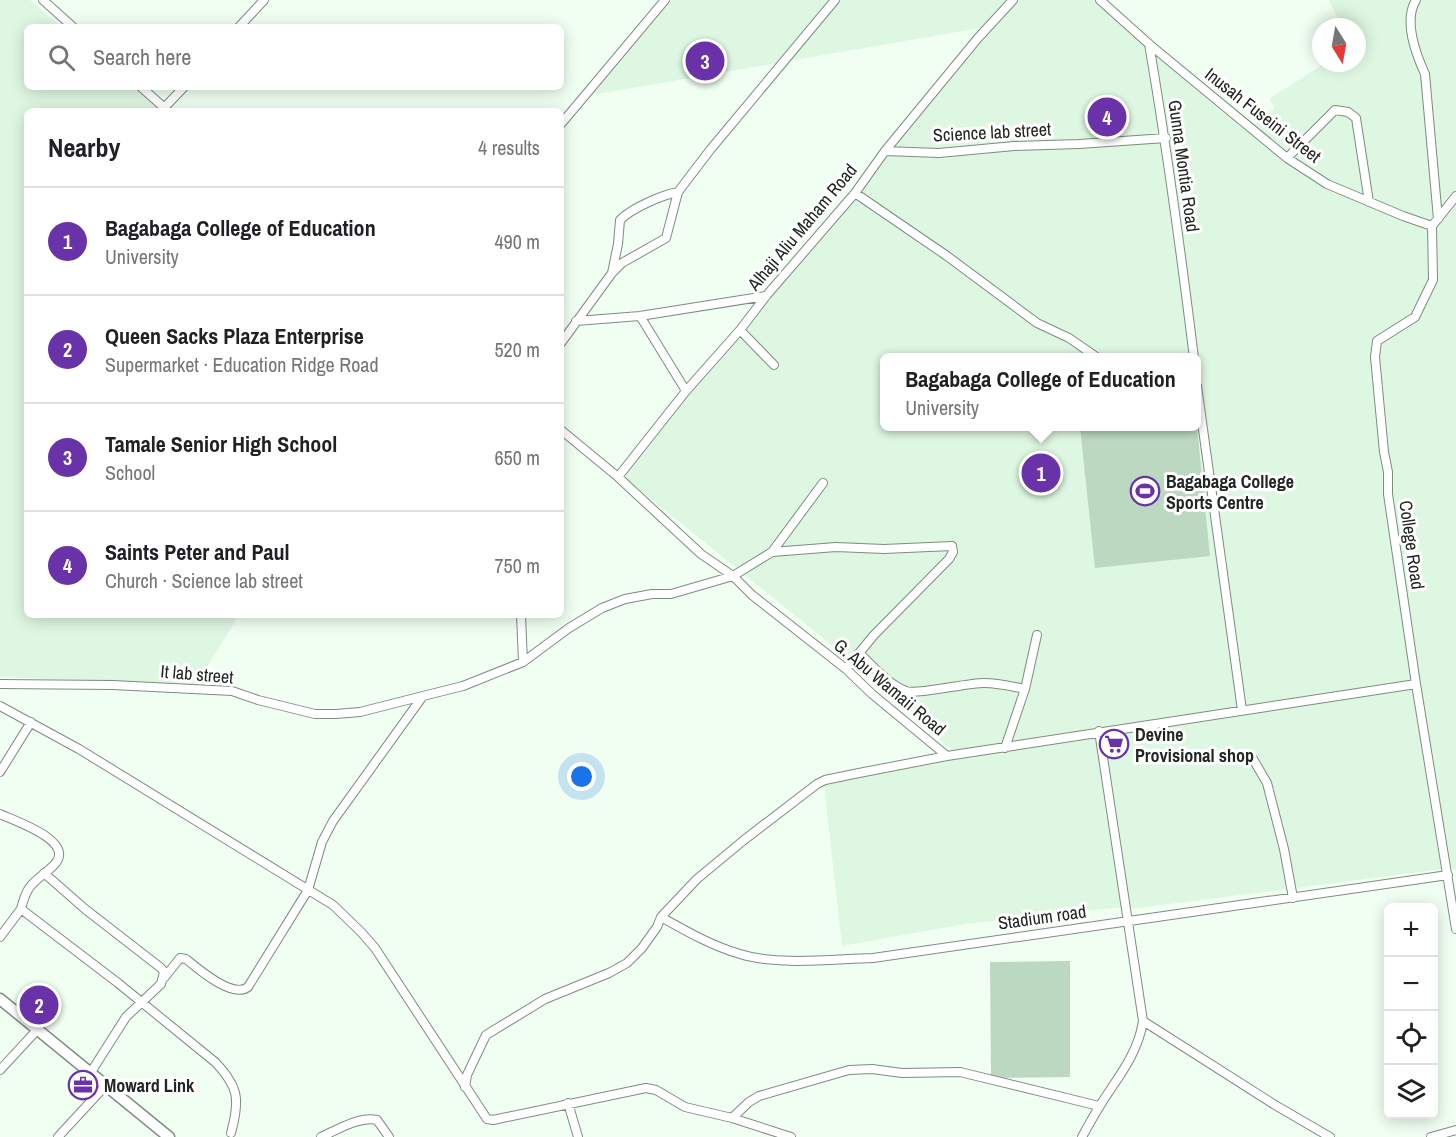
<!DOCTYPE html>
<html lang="en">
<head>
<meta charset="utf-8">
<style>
  body { margin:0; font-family:"Archivo Narrow",sans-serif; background:#f6f6f6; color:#202124 }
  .controls { position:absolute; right:18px; bottom:18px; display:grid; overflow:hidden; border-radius:9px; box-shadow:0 3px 15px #0003 }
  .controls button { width:54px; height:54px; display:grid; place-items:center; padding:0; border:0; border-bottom:2px solid #e0e0e0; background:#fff; color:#202124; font:30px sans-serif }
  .compass { position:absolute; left:1312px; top:18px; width:54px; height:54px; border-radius:50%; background:#fff; box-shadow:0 3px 15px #0003; rotate:169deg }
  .you { position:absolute; left:582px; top:777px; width:21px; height:21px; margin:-15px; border:4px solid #fff; border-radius:50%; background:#1a73e8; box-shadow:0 0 0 9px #1a73e833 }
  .badge { display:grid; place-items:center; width:39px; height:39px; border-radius:50%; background:#6932a9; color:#fff; font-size:20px; font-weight:700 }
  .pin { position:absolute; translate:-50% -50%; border:3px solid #fff; box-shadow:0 2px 6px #0006 }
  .popup { position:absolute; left:880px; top:353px; width:321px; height:78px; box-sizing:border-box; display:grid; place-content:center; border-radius:9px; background:#fff; filter:drop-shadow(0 2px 4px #0005); font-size:20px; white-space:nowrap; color:#757577 }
  .popup b { font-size:22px; color:#202124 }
  .popup::after { content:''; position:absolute; left:50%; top:100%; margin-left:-12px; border:12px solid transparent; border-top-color:#fff }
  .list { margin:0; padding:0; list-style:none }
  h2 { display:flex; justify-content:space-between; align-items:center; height:78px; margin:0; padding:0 24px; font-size:26px }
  h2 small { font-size:20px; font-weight:400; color:#757577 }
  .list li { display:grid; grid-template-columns:39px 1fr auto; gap:18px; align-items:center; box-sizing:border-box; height:108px; padding:0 24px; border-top:2px solid #e0e0e0 }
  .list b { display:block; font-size:22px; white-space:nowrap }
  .list p { margin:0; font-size:20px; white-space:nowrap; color:#757577 }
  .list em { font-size:20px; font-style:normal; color:#757577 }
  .icon { flex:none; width:33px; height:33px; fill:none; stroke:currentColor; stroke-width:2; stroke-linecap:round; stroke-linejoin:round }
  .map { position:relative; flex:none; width:1456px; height:1137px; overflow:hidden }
  .search { position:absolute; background:#fff; box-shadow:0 3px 15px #0003; left:24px; top:24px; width:540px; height:66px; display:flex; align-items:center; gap:15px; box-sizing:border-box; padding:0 21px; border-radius:9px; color:#757577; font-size:22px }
  .panel { position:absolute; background:#fff; box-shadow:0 3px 15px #0003; left:24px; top:108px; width:540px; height:510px; border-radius:9px }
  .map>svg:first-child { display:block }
  .built { fill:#def7e2; fill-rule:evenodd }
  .green { fill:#bcd8c1 }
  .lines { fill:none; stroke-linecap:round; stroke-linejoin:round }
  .minor-casing { stroke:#7d8d7f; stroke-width:10 }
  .major-casing { stroke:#7d8d7f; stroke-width:13 }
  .minor { stroke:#fff; stroke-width:8 }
  .major { stroke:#fff; stroke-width:10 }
  .labels { text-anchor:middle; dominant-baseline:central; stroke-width:6; stroke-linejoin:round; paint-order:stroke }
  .street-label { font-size:18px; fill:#202721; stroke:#fff }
  .poi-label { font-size:18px; font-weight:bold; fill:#202721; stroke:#fff; text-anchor:start }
</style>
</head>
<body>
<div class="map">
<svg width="1456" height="1137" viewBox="0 0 1456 1137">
  <rect width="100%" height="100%" fill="#f0fff2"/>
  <path class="built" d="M0,0H30L62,27H27V87H134L163,111H27V615H239L196,685L0,677Z
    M672,0H1008L986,27L592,95Z
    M1017,0H1096L1248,129L1275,108L1269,99L1325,63H1357V27H1342L1329,0H1456V870L1451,868L1138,908H1112L965,924L842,946L824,785L956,754L855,664L625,478L627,467ZM885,358H1197V426H885Z"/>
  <path class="green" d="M1080,427H1197L1210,556L1095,568Z
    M1070,961V1077L991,1078L990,962Z"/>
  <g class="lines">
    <g class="minor-casing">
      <path id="minor" d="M43,0L73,27
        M1100,0L1149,44L1287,158L1327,184L1403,216L1432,226
        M1416,0C1403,21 1416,54 1425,74L1438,219
        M239,27L264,0
        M1149,44C1167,148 1181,253 1194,358
        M141,87L168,111
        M164,108L184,87
        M561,124L665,0
        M885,151L939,153L1014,146L1079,144L1166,138
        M1287,158L1335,110L1348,112L1356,118L1369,202
        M855,193L947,256L1037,323L1069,338L1098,358
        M1456,196L1432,226L1433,280L1415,317L1377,341L1375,357L1384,452L1388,472V494L1416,684L1456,929
        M612,273L618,244L620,220C632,208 662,195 678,192
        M640,316L686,391
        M576,321L640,316L766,296
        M740,330L774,365
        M561,343L612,273L622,263L666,238L678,192L710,150L835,0
        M1197,386L1242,710
        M561,430L618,477L701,554L733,576L752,595L846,669L872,694L947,756L1416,684
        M618,477L686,391L740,330L766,296L855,193L885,151L978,38L1013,0
        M772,552L836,547L884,549L952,546L953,552L949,559L874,635L846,669
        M521,615L523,662
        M859,653C873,666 888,684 906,691C915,695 967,683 984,683C997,683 1011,686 1025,689L1005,748
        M0,684L113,685L232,691L258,700L315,714H336L360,712L423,696L463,686L523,662L569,628L602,608L625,599L652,594H671L733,576L772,552L823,483
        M1025,689L1037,635
        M0,706L79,749L333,905L361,932L375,948L487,1119L493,1120L646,1088L656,1090L685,1107L732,1118L791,1137
        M1253,759L1267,783L1284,849L1293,898
        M0,772L31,722
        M0,814C15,821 79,842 53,866C34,884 28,881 21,909L118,983L215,1062C239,1087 240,1100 231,1133
        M44,873L85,909L161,968L164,972L161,984L126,1017L91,1072
        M661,917C686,931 712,946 740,954C778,966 833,959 873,958L1448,875
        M0,937L21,909
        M164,978L180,958L186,959C198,969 233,999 248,987L308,890L322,842L333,821L423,696
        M1143,1021L1275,1105L1330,1137
        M0,1070L38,1029
        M465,1087L467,1075L486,1035L545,999L609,973L627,963L642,948L657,927L661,917L697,879L744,840L817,784L825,780L859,773L947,756
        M568,1103L578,1137
        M732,1118L749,1102L759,1096L849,1070L872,1069L902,1073L960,1072L1099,1106
        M58,1137L106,1085
        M321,1137C337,1130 359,1116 377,1120L389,1137
        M1082,1137C1088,1126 1094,1115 1101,1104C1118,1077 1138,1054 1143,1021L1099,731
        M1431,1137L1456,1130"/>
    </g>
    <g class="major-casing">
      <path id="major" d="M0,999L169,1137"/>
    </g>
    <use href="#minor" class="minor"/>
    <use href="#major" class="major"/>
  </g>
  <defs>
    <g id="stadium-ring" transform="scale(1.5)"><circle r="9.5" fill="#fff" stroke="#6932a9" stroke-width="1.5"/><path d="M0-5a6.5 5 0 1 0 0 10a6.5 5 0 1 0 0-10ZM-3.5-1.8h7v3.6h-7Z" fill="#6932a9"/></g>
    <g id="supermarket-ring" transform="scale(1.5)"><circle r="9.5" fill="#fff" stroke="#6932a9" stroke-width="1.5"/><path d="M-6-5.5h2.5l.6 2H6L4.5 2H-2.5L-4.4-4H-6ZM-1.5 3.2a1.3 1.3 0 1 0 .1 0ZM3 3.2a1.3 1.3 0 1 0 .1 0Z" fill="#6932a9"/></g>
    <g id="office-ring" transform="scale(1.5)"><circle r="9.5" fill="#fff" stroke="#6932a9" stroke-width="1.5"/><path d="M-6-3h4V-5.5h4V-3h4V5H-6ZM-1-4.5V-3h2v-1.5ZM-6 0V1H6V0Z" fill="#6932a9"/></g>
  </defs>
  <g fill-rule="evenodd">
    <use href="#stadium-ring" x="1145" y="491"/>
    <use href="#supermarket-ring" x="1114" y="744"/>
    <use href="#office-ring" x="83" y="1085"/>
  </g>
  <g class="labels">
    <g class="street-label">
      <text transform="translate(1263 115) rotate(38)">Inusah Fuseini Street</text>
      <text transform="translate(992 132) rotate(-3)">Science lab street</text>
      <text transform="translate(1184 166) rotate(82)">Gunna Montia Road</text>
      <text transform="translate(802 227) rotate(-50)">Alhaji Aliu Maham Road</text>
      <text transform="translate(1412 545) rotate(82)">College Road</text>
      <text transform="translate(197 674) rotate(5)">It lab street</text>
      <text transform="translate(890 687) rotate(40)">G. Abu Wamaii Road</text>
      <text transform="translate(1042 917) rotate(-8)">Stadium road</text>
    </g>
    <g class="poi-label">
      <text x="1166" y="481">Bagabaga College<tspan x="1166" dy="21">Sports Centre</tspan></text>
      <text x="1135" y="734">Devine<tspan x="1135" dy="21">Provisional shop</tspan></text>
      <text x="104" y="1085">Moward Link</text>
    </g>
  </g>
</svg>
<div class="controls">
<button>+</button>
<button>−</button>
<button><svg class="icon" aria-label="locate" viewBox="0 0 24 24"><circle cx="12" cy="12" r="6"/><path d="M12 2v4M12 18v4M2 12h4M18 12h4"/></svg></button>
<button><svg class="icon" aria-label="layers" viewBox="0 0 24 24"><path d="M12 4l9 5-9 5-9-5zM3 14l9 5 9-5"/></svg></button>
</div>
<svg class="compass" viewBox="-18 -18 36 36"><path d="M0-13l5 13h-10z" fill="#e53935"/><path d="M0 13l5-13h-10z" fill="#757577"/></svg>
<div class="you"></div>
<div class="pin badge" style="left:1041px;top:473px">1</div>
<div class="popup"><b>Bagabaga College of Education</b>University</div>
<div class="pin badge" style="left:39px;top:1005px">2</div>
<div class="pin badge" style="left:705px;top:61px">3</div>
<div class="pin badge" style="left:1107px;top:117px">4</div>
<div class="search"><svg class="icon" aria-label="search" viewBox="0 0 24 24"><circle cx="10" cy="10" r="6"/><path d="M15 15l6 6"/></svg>Search here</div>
<section class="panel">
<h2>Nearby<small>4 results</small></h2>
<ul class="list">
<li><span class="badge">1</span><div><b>Bagabaga College of Education</b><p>University</p></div><em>490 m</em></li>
<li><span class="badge">2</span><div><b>Queen Sacks Plaza Enterprise</b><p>Supermarket · Education Ridge Road</p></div><em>520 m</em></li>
<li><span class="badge">3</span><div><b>Tamale Senior High School</b><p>School</p></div><em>650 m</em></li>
<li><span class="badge">4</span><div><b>Saints Peter and Paul</b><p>Church · Science lab street</p></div><em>750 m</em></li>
</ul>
</section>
</div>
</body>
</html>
